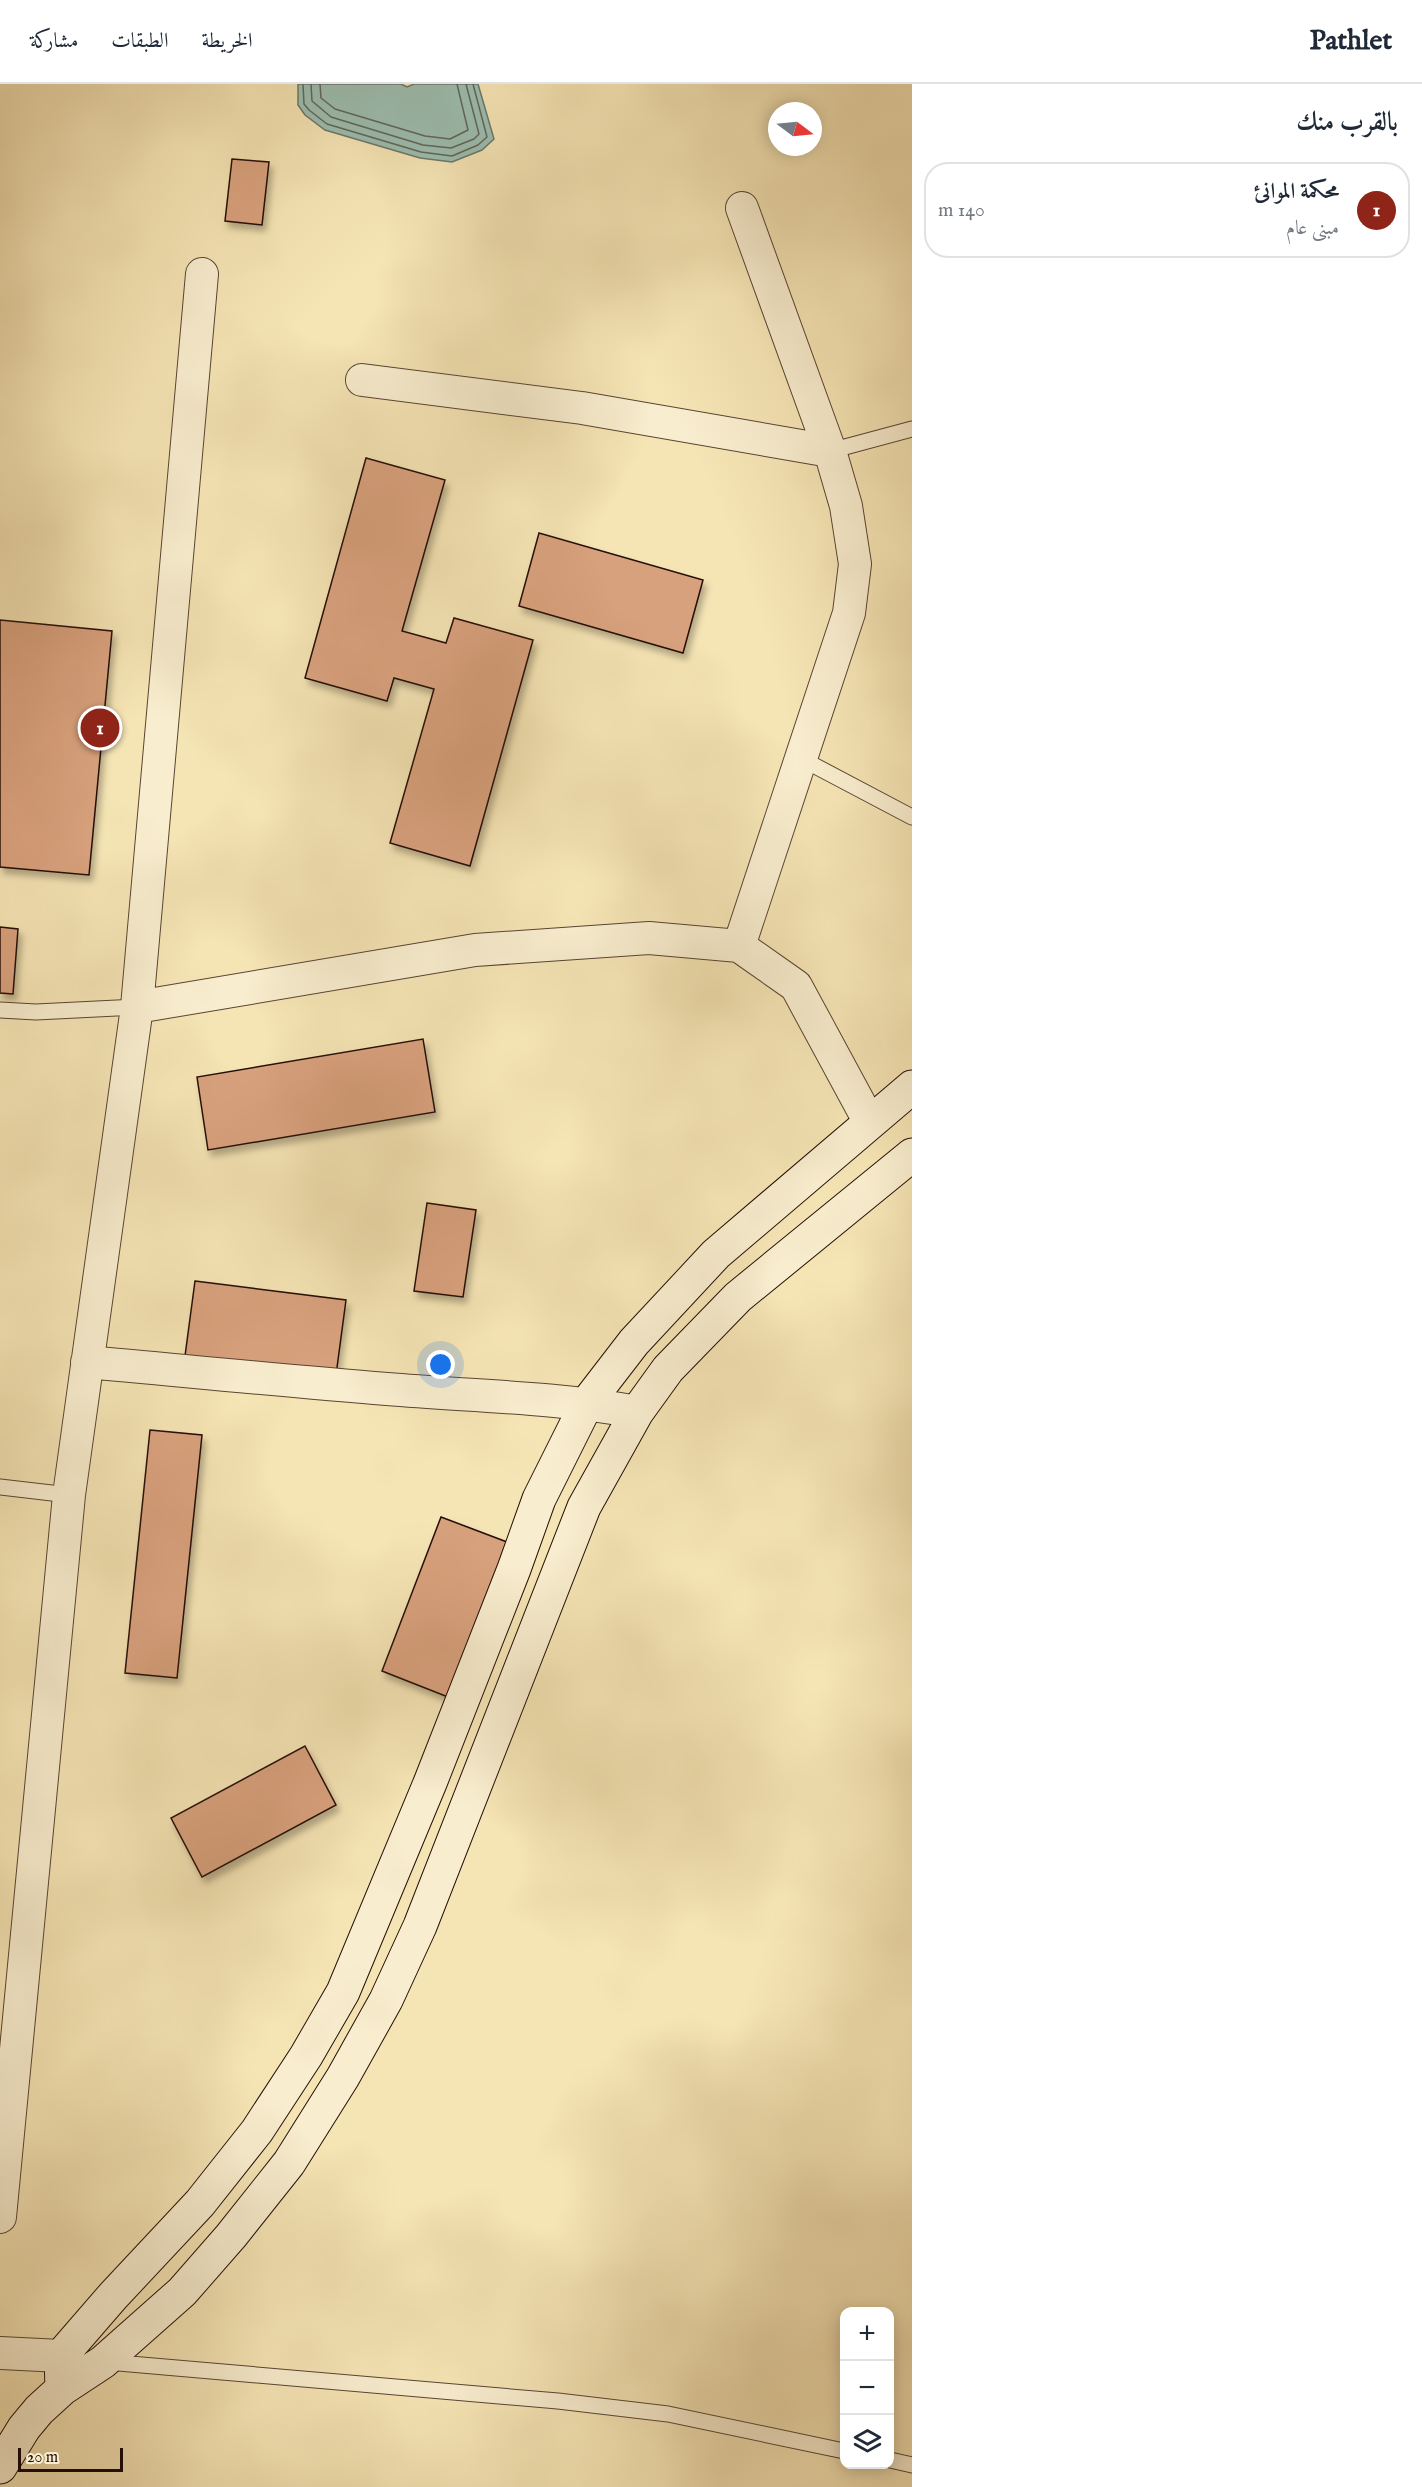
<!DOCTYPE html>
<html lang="ar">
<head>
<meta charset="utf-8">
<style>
  body { margin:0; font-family:"IM FELL English",Amiri,serif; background:#f6f6f7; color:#1f2937; direction:rtl }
  .controls { position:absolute; right:18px; bottom:18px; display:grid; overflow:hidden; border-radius:12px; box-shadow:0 3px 15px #0003 }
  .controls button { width:54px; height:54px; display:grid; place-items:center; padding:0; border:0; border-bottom:2px solid #e0e1e3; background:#fff; color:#1f2937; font:30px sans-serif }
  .compass { position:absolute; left:768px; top:18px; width:54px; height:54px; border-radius:50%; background:#fff; box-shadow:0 3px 15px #0003; rotate:106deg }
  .scale { position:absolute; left:18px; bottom:15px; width:105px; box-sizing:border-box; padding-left:6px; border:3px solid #250f07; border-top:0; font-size:16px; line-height:21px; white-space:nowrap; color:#250f07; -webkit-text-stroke:4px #f8edce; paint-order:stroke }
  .you { position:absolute; left:441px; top:1281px; width:21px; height:21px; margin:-15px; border:4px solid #fff; border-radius:50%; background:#1a73e8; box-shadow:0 0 0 9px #1a73e833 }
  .badge { display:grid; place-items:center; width:39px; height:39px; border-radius:50%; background:#8f2418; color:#fff; font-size:20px; font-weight:700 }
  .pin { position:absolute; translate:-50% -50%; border:3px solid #fff; box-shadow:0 2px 6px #0006 }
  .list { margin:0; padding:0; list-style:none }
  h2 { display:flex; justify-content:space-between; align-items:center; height:78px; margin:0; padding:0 24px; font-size:26px }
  h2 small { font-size:20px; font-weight:400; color:#747a83 }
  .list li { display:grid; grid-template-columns:39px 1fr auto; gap:18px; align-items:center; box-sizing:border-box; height:96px; margin:0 12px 12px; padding:0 12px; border:2px solid #e0e1e3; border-radius:24px }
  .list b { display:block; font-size:22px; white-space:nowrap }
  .list p { margin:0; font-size:20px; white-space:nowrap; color:#747a83 }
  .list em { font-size:20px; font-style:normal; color:#747a83 }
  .icon { flex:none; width:33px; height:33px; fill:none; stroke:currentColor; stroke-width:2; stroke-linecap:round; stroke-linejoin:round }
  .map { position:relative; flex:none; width:912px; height:2403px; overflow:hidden; direction:ltr }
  header { display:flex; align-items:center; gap:36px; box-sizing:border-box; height:84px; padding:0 30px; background:#fff; border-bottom:2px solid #e0e1e3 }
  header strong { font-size:28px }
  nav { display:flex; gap:33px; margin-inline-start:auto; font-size:21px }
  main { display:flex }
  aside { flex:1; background:#fff }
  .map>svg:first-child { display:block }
  .water { fill:#9cbeb0; stroke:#6c786c; stroke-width:1.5 }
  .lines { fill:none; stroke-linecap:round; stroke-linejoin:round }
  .shore { stroke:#60665c; stroke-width:1.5 }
  .building { fill:#d8a17d; stroke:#250f07; stroke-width:1.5; filter:url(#shadow) }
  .lane-casing { stroke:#594432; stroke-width:17 }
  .street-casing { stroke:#594432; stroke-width:34 }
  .secondary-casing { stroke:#250f07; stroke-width:35 }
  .lane { stroke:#f8edce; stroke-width:15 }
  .street { stroke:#f8edce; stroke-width:32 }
  .secondary { stroke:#f8edce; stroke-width:33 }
</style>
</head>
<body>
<header>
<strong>Pathlet</strong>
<nav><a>الخريطة</a><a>الطبقات</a><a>مشاركة</a></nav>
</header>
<main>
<aside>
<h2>بالقرب منك<small></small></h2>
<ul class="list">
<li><span class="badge">1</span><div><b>محكمة الموانئ</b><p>مبنى عام</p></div><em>140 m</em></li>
</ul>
</aside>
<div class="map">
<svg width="912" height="2403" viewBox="0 0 912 2403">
  <defs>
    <filter id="shadow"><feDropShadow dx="3.5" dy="6" stdDeviation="3" flood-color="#0004"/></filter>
  </defs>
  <rect width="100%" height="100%" fill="#f5e4b4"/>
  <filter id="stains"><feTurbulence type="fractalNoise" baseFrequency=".00333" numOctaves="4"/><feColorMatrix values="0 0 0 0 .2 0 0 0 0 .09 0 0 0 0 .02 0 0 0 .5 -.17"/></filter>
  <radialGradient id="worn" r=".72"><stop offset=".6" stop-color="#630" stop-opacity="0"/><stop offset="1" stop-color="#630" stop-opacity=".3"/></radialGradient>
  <path class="water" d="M298,0H401L407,3L414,0H478L494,55L482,66L452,78L420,74L325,46L305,31L298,21Z"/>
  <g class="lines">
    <path class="shore" d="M303,0L304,20L309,26L327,40L421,68L452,72L478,61L487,53L473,0
      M311,0L312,17L331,33L423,61L451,64L474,55L479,50L466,0
      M320,0L321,14L335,25L425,52L450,55L468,46L457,0"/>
  </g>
  <path class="building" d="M232,75L269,78L262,141L225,137Z
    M366,374L445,396L402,547L446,559L454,534L533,556L470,782L390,759L434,605L394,594L387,617L305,594Z
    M539,449L703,496L683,569L519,522Z
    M0,536L112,547L89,791L0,783Z
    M0,843L18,845L13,910L0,909Z
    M423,955L435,1028L208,1066L197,993Z
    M427,1119L476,1126L463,1213L414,1207Z
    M195,1197L346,1216L336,1291L185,1272Z
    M150,1346L202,1351L177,1594L125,1589Z
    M441,1433L507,1458L448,1613L382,1587Z
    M305,1662L336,1721L202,1793L171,1734Z"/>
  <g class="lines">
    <g class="lane-casing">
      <path id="lane" d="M830,367L912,345
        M802,675L912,733
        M0,926L36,928L137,923
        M0,1403L69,1411
        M107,2278L558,2317L668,2330L844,2367
        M890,2376L912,2381"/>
    </g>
    <g class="street-casing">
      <path id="street" d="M362,296L582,324L830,367
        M739,862L849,529L855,480L846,422L830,367L742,124
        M137,923L202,190
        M87,1278C187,1287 287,1297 387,1305C471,1312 554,1313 637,1328
        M0,2133L69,1411L137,923L475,866L649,854L739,862L796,902L869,1037
        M0,2269L61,2272"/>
    </g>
    <g class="secondary-casing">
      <path id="secondary" d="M62,2305L61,2272L113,2212L200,2119L257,2047L306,1972L343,1908L430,1699L514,1485L539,1415L587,1319L634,1258L716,1170L912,1003
        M0,2383L24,2344L39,2326L62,2305L103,2278L182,2208L231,2152L289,2079L343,1993L386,1916L420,1842L584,1423L637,1328L668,1285L738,1213L912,1071"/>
    </g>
    <use href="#lane" class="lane"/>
    <use href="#street" class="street"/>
    <use href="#secondary" class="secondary"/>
  </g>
  <rect width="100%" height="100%" filter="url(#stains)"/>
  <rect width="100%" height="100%" fill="url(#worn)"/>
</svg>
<div class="controls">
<button>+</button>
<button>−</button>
<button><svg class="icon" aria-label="layers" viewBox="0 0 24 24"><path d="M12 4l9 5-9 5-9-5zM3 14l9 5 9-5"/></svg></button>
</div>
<svg class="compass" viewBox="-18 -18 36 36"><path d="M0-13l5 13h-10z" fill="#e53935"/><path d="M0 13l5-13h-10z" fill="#747a83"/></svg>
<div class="scale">20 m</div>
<div class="you"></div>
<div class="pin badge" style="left:100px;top:644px">1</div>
</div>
</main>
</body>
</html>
